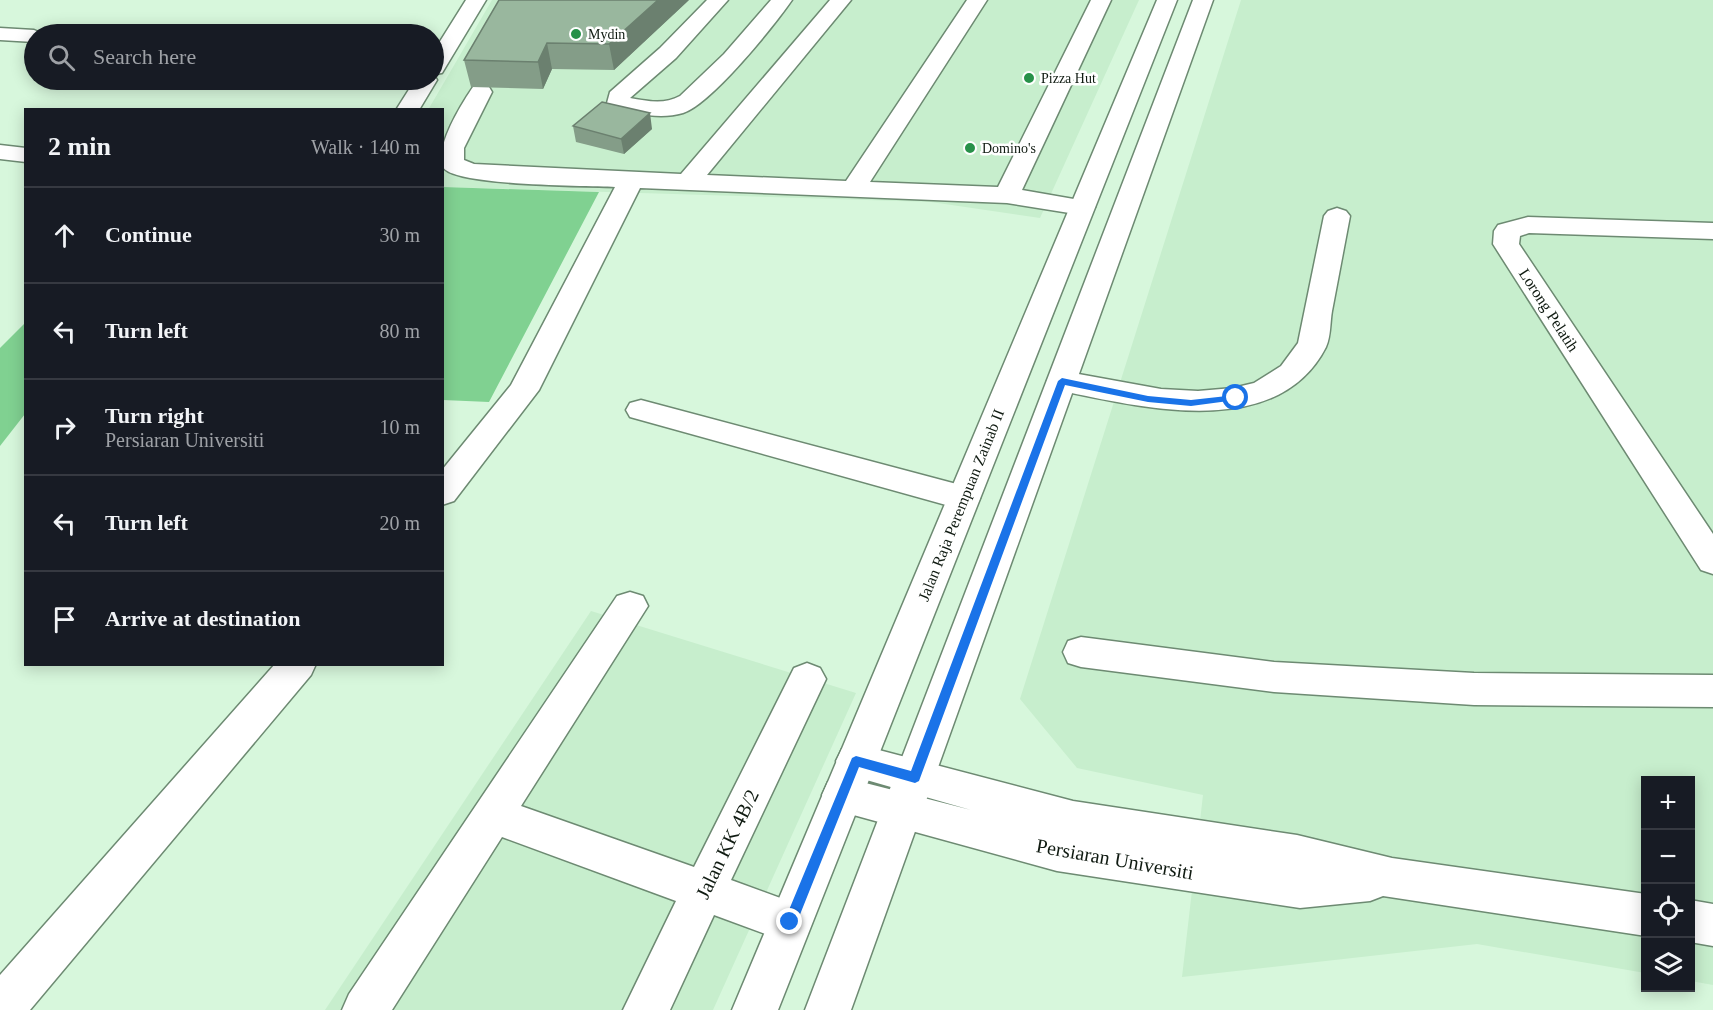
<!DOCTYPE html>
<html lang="en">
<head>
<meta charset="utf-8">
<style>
  body { margin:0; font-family:Georgia,serif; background:#242831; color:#f1f3f6 }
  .controls { position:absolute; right:18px; bottom:18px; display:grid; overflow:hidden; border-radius:0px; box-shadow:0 3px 15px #0003 }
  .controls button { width:54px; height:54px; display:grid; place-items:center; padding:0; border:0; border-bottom:2px solid #363941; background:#171b24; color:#f1f3f6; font:30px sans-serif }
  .stop { position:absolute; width:18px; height:18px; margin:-14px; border:4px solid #1a73e8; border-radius:50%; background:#fff }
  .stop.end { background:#1a73e8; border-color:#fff; box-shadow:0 2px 6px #0008 }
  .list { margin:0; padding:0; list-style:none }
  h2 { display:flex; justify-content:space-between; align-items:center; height:78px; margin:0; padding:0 24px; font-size:26px }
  h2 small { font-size:20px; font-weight:400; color:#9ea1a6 }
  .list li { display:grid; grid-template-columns:39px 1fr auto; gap:18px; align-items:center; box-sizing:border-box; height:96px; padding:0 24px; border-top:2px solid #363941 }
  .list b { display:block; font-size:22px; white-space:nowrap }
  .list p { margin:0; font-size:20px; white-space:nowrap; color:#9ea1a6 }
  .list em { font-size:20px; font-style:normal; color:#9ea1a6 }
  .icon { flex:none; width:33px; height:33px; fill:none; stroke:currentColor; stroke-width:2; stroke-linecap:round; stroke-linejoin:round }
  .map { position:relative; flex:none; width:1713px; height:1010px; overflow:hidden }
  .search { position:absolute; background:#171b24; box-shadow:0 3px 15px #0003; left:24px; top:24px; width:420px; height:66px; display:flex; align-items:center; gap:15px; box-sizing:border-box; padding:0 21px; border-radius:33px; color:#9ea1a6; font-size:22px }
  .panel { position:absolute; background:#171b24; box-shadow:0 3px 15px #0003; left:24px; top:108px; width:420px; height:558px; border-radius:0px }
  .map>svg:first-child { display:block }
  .built { fill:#c7eecd }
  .green { fill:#80d191 }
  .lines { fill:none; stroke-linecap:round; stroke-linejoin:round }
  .minor-casing { stroke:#6d8a72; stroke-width:3 }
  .major-casing { stroke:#6d8a72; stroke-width:3 }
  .minor { fill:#fff; fill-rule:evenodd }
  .major { fill:#fff; fill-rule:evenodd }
  .wall { fill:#849d88 }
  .shaded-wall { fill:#6b806f }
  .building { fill:#99b79e; stroke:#6b806f; stroke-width:1.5 }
  .route { fill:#1a73e8 }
  .poi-dot { fill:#279149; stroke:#fff; stroke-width:2 }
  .labels { text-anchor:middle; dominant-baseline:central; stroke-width:5; stroke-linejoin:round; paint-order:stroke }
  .far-poi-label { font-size:14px; fill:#101b12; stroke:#fff; text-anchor:start }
  .street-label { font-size:16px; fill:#101b12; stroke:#fff }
  .near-street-label { font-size:20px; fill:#101b12; stroke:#fff }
</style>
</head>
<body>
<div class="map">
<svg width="1713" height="1010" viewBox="0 0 1713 1010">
  <rect width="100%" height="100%" fill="#d7f7dc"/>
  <path class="built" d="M492,0H1139L1040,218L931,202L443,187L442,110H428Z
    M1241,0H1713V985L1691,981L1690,780H1646L1645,973L1477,944L1182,977L1203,795L1077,768L1020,699Z
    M591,611L856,693L713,1010H325Z"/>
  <path class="green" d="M443,187L599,192L489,402L443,400Z
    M25,323V414L0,446V348Z"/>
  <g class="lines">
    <g class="minor-casing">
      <path id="minor" d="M466,0H486L442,73L434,74V51Z
        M707,0H728L676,58L630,98C647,101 664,105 680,96L724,54L771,0H792C774,26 711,104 683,113C660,120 633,113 610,108L607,103L610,92L660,48Z
        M830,0H851L707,175L846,181L967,0H987L870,182L998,187L1091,0H1111L1022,190L1091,202L1095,207L1091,212L1082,215L1007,203L640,188L539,390L454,501L442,505V470L511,385L615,187C591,186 452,186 443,167C434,148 462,103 473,87L481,85L489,87L492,92L464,148V160L474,164L681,174Z
        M0,28L34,30L43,34H34V42L0,40Z
        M434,75L437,80L419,110H396L415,80H434Z
        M0,145L26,148V162L0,159Z
        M1337,208L1346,211L1350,216C1344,248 1338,279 1332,311C1330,322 1331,336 1326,347C1278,441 1144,408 1062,391L1051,388L1047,381L1051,374L1062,371L1161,389L1198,391L1233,388L1254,383L1281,366L1298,343L1324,216L1328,211Z
        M1528,217L1713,223V239L1529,233L1520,236L1519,244L1713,534V574L1701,570L1493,244L1494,231L1498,225Z
        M641,400L964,486L976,490L980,498L976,506L964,510L630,417L626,410L630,403Z
        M630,592L643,596L648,606L521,806L694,867L794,668L807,663L820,668L826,679L731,880L805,907L812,922L805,937L790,943L714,915L670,1010H623L676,901L502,837L392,1010H342L349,994L617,596Z
        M1081,637L1274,662L1474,673L1713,675V707L1474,705L1274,692L1081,667L1068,663L1063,652L1068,641Z
        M275,664H316L311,675L30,1010H0V975Z
        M856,744L1073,801L1297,835L1392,858L1646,894V936L1383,896L1370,901L1300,908L1057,871L828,808L822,795L828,782L842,777L971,810L842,773L836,761L842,749Z
        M1690,900L1713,904V946L1690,942Z"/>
    </g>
    <g class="major-casing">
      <path id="major" d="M1157,0H1177L778,1010H732Z
        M1193,0H1213L851,1010H805Z"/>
    </g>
    <use href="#minor" class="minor"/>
    <use href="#major" class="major"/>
  </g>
  <path class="wall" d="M689,0L614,70L552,69L543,89L471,87L464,60Z
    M573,126L652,129L624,154L576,142Z"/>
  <path class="shaded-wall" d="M658,0H689L614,70L609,44Z
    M547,43L552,69L543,89L538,62Z
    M650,113L652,129L624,154L621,139Z"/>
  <path class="building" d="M499,0H658L609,44L547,43L538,62L464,60Z
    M602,102L650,113L621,139L573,126Z"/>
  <path class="route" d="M1062,378L1148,396L1191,400L1236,395L1240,398L1236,400L1191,406L1148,402L1065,385L919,781L915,783L859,767L795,927L790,929L786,927L784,922L852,758L856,756L911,771L1058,381Z"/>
  <g class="poi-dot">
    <circle cx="576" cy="34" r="6"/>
    <circle cx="1029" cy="78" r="6"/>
    <circle cx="970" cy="148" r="6"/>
  </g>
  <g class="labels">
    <g class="far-poi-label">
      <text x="588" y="34">Mydin</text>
      <text x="1041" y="78">Pizza Hut</text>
      <text x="982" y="148">Domino's</text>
    </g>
    <g class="street-label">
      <text transform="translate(1549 310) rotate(57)">Lorong Pelatih</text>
      <text transform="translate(961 505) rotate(-68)">Jalan Raja Perempuan Zainab II</text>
    </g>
    <g class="near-street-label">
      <text transform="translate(727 844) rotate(-64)">Jalan KK 4B/2</text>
      <text transform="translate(1115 859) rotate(10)">Persiaran Universiti</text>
    </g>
  </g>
</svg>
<div class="controls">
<button>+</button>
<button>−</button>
<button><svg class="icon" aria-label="locate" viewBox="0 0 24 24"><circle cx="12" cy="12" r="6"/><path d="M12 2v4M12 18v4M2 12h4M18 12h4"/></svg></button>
<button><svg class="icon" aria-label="layers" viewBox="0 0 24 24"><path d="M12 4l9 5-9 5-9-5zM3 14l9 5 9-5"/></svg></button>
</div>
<div class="stop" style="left:1236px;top:398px"></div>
<div class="stop end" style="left:790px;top:922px"></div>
<div class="search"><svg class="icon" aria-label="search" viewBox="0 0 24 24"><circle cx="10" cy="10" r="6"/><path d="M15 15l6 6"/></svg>Search here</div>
<section class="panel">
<h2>2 min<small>Walk · 140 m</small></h2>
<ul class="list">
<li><svg class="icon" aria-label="ahead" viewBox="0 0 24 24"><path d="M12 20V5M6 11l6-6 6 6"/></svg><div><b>Continue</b></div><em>30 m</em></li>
<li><svg class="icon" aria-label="left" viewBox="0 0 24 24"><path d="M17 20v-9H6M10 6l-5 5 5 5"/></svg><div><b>Turn left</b></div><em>80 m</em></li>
<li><svg class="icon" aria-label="right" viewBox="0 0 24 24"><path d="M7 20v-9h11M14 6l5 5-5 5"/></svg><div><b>Turn right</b><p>Persiaran Universiti</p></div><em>10 m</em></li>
<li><svg class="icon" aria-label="left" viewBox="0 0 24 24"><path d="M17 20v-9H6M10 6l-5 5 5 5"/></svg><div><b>Turn left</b></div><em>20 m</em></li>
<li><svg class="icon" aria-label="arrive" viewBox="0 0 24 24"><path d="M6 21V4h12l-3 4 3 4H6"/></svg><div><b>Arrive at destination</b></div></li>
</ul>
</section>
</div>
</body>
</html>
